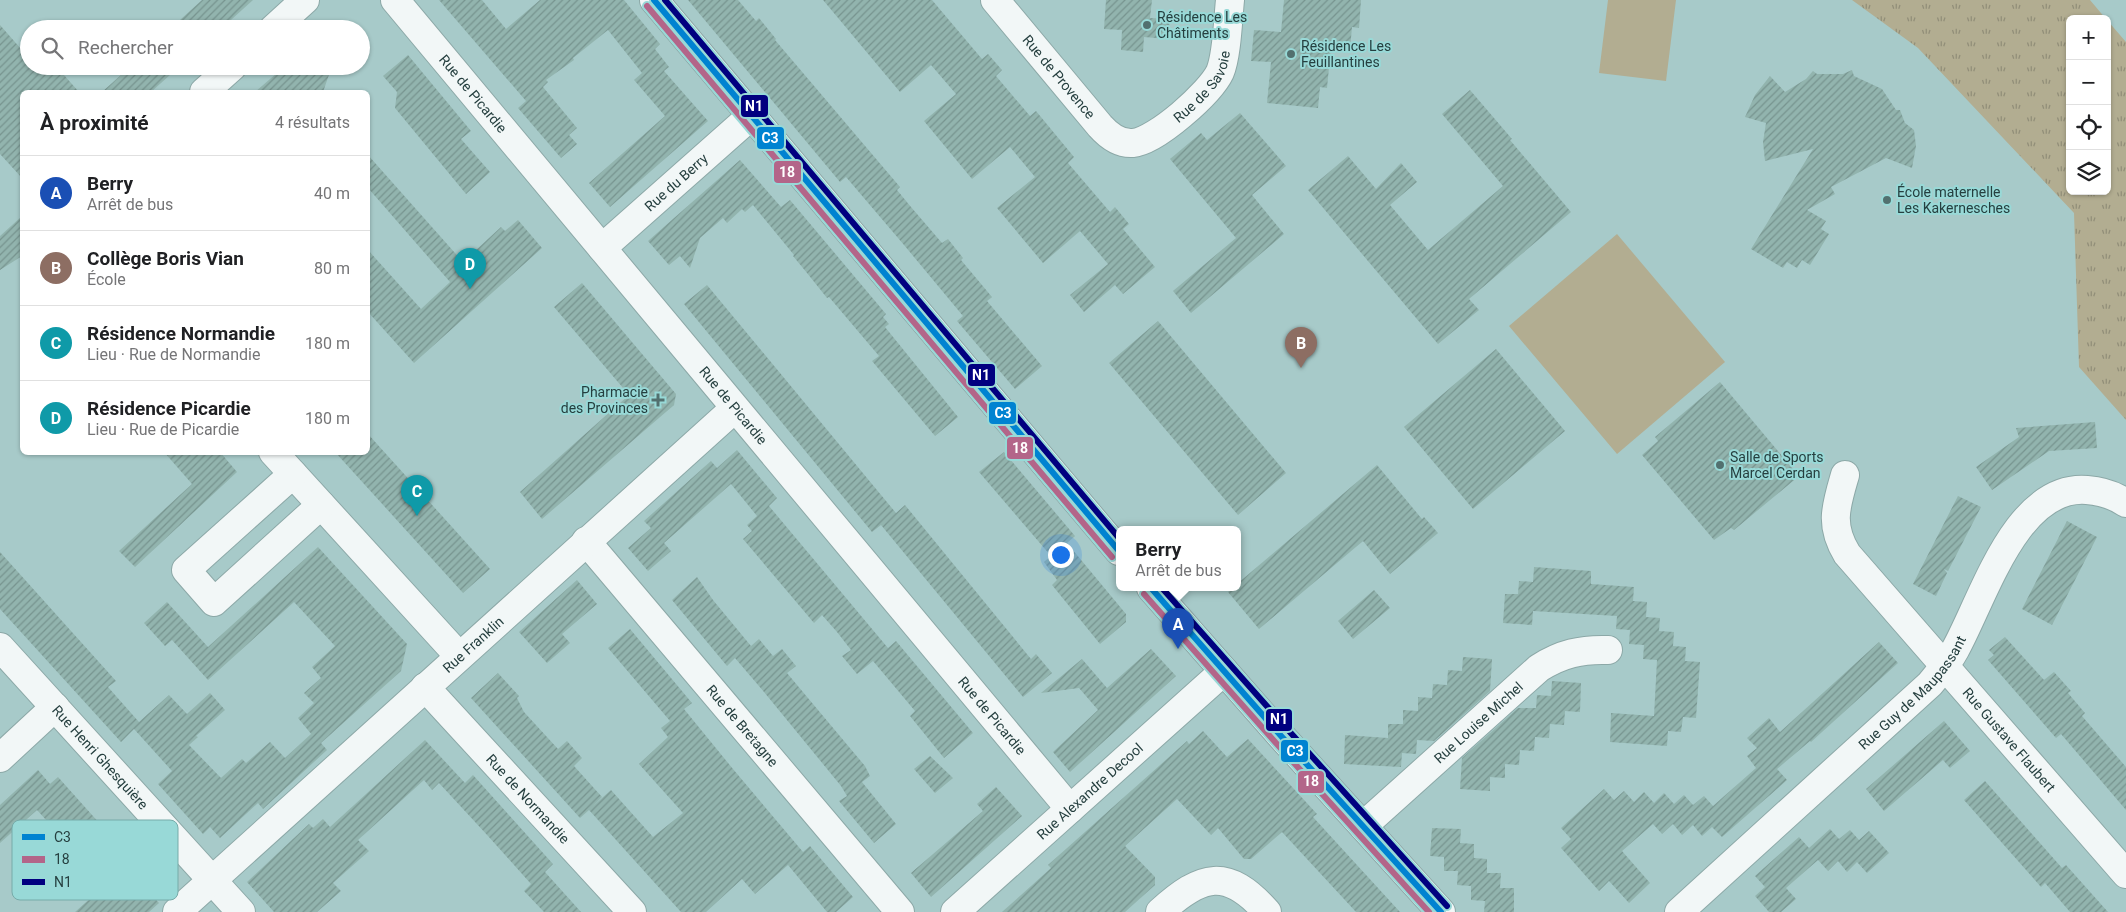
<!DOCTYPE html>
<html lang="fr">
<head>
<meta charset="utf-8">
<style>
  body { margin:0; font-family:Roboto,sans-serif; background:#f2f2f2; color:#202124 }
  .controls { position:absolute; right:15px; top:15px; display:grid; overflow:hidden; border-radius:8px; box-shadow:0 1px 4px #0004 }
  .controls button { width:45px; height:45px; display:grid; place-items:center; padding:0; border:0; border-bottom:1px solid #e0e0e0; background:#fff; color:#202124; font:25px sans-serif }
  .you { position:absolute; left:1060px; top:554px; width:18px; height:18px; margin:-12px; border:4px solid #fff; border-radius:50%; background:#1a73e8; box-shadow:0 0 0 8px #1a73e833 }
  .badge { display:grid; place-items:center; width:32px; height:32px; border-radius:50%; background:#0f766e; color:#fff; font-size:16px; font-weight:700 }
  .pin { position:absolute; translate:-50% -41px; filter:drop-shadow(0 1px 2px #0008) }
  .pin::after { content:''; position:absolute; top:26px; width:18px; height:15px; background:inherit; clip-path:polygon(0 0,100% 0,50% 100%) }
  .popup { position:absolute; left:1116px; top:526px; width:125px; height:65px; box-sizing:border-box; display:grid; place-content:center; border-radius:8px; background:#fff; filter:drop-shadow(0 1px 4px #0005); font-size:16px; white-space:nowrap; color:#757577 }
  .popup b { font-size:19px; color:#202124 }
  .popup::after { content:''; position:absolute; left:50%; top:100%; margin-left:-10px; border:10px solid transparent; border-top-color:#fff }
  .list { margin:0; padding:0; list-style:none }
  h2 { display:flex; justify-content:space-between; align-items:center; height:65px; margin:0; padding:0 20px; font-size:21px }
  h2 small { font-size:16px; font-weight:400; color:#757577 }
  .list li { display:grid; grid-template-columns:32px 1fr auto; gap:15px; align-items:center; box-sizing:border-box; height:75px; padding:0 20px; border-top:1px solid #e0e0e0 }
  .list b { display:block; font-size:19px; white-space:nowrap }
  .list p { margin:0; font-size:16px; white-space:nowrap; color:#757577 }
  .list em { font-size:16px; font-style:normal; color:#757577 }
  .icon { flex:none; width:28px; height:28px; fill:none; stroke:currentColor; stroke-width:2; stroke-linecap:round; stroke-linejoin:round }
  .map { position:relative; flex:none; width:2126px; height:912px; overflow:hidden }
  .search { position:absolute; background:#fff; box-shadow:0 1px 4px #0004; left:20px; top:20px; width:350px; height:55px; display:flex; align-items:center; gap:12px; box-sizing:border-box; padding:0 18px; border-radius:28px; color:#757577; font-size:19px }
  .panel { position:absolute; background:#fff; box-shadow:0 1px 4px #0004; left:20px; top:90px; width:350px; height:365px; border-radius:8px }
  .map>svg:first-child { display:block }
  .grass { fill:url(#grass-tufts) }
  .green { fill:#b2ad91 }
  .building { fill:url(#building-hatch) }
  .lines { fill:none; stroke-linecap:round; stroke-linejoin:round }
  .minor-casing { stroke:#8ca8a7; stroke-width:30 }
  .minor { stroke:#f2f7f7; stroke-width:28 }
  .bus-1-casing { stroke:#98d9d7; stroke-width:10 }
  .bus-2-casing { stroke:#98d9d7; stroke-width:10 }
  .bus-3-casing { stroke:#98d9d7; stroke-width:10 }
  .bus-1 { stroke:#0083d1; stroke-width:6 }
  .bus-2 { stroke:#b36589; stroke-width:6 }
  .bus-3 { stroke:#010080; stroke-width:6 }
  .poi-dot { fill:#52706f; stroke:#98d9d7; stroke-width:2 }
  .labels { text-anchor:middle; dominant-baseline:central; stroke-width:4; stroke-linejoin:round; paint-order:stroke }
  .poi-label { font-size:14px; fill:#253f3f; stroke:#98d9d7; text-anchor:start }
  .street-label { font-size:14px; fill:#253f3f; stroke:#98d9d7 }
  .key { fill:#98d9d7; stroke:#76aba9; stroke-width:1 }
  .key-label { font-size:14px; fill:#253f3f }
  .line-badge { stroke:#98d9d7; stroke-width:2 }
  .badge-label { font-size:14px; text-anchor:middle; font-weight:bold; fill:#fff }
</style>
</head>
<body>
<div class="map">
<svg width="2126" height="912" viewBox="0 0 2126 912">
  <defs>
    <pattern id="grass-tufts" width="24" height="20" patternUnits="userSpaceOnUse" patternTransform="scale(1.25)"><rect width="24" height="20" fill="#b2ad91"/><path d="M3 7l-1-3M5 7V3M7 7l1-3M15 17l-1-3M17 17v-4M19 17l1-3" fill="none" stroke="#918e78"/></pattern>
    <pattern id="building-hatch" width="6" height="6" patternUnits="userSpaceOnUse" patternTransform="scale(1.25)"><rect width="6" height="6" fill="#92b4ae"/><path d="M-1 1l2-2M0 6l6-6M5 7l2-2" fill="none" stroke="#77948f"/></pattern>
  </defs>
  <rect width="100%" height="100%" fill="#a7cac9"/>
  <path class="grass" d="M1852,0H2090L2106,19H2070V191H2107V20L2126,42V420L2079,367L2074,213L1918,48Z"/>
  <path class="green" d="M1608,0H1676L1666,81L1599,73Z
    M1617,234L1725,362L1617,454L1509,326Z"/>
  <path class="building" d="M202,0H253L221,29H170Z
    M439,0H482L506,29L540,0H624L660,44L655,49L669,67L664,71L708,121L610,207L589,183L665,116L634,80L642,73L608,30L573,58L574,60L546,80L548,82L543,87L577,128L569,135L577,144L561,158L518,108L526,101Z
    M688,0H738L756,21L759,18L776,39L775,40L900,187L897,190L911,207L942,243L948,239L963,258L961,260L992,297L987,301L1042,366L1015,389L957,321L963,316L904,245L846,177L840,182Z
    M823,0H932L982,59L988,54L1002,70L996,76L1030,116L1036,111L1074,157L1068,163L1110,212L1115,207L1129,224L1123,229L1155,267L1123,294L1115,285L1084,312L1070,295L1108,264L1080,231L1043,263L997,208L1035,177L1010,147L972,179L924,121L956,94L931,65L900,92Z
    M1106,0H1152L1150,18L1170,19L1168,39L1144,37L1143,52L1121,50L1122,30L1104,29Z
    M1284,0H1361L1359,28L1352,27L1350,49L1331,47L1327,88L1320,87L1318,108L1267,103L1271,62L1251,61L1254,30L1281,32Z
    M0,25L29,58V66H35L39,70L43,66H56L79,92H22V178L0,154Z
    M408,55L471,131L461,139L490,172L466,194L395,108L397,92L383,76Z
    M131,66H180L151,92H102Z
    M285,66H332L323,92H255Z
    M1852,70L1854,76L1882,89L1896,110H1900L1905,123L1914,130L1916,146L1912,168L1886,158L1831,187L1835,194L1807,210L1826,221L1821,229L1829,234L1810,265L1802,260L1797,268L1787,262L1783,268L1751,249L1813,149L1765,161L1763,142L1766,123L1745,117L1755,95L1770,76L1785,92L1806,79L1813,71L1817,74H1843Z
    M1470,90L1512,139L1510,140L1571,212L1469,299L1479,310L1438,344L1308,190L1348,156L1376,189L1401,163L1417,182L1390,205L1428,250L1503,186L1442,114Z
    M1240,113L1286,166L1252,195L1284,234L1191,313L1173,291L1236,238L1170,159L1201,133L1207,140Z
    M368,155L463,262L501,227L505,231L518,220L542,248L414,363L368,312V250L421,309L450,282L368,188Z
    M740,160L781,207L790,200L886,314L883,317L889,324L885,327L958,417L935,436L872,361L879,356L829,297L827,298L807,273L793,256L794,255L753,205L745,212L742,209L727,223L723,218L700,238L690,268L680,256L669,265L648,241Z
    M22,216V256L0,270V236Z
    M582,283L676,394L674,405L542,519L520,492L629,395L554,307Z
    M707,285L896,513L905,505L1031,659L1036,654L1052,673L1023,697L881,525L872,532L684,304Z
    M1158,321L1286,473L1238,515L1109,363Z
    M1496,349L1565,431L1473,509L1404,427Z
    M1720,382L1799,476L1734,530L1731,528L1714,540L1642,455L1658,441L1655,437Z
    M2095,422L2097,448L2049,451L1992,490L1976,467L2019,437L2016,428Z
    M368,434L490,569L463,593L335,452H368Z
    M737,450L777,498L769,506L888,648L896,641L973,733L944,758L910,716L915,711L873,661L857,674L842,656L851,650L837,632L822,615L814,623L743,539L752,531L747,525L757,516L731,484L664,543L671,551L648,571L628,548L651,528L644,521L711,461L717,468Z
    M164,452H220L237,472L135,567L119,551L192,484Z
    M1004,452L1075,536L1067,543L1126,614V622L1100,644L1052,585L1057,580L1044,562L1051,556L979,472Z
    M1377,465L1422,519L1424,517L1438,533L1390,574L1363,541L1259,629L1228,592L1233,588H1237V584Z
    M1958,496L1981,507L1948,571L1944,569L1947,573L1936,596L1913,584Z
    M2067,521L2097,537L2052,625L2022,609Z
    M318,547L407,644L401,671L321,743L327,750L263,809L258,803L220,838L210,827L203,834L158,784L172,771L134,729L121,742L0,609V552L116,681L108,687L139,722L169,695L187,714L210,693L225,710L196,736L198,737L189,745L221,778L242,759L246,763L270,742L285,758L311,734L312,735L298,718L314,703L304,693L321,678L312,667L335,646L294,602L208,680L172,640L165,646L144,623L167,602L208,647Z
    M1534,567L1591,571V584L1634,587L1633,601L1647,602L1646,617L1660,618L1659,631L1674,632L1673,646L1686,647L1685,661L1700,662L1696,718L1683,717L1681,732L1668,731L1667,746L1610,742L1611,713L1654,716L1657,660L1643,659L1644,645L1629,644L1630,630L1616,629L1617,616L1533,611L1532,625L1503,623L1505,594H1518L1519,581L1533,582Z
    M697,577L713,600L751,646L759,639L773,656L782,649L796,666L787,673L865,766L870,776L862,782L896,824L874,843L839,801L847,796L841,786L764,692L735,658L727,666L672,600Z
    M577,580L597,604L562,634L570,643L547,663L519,632Z
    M1374,590L1390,608L1353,639L1338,621Z
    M630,629L692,703L684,709L733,769L803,852L810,846L853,897L836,912H827L788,865L755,894L742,879L706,912H681L589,810L580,818L471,698L498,673L519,696L517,698L524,712L558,749L567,741L582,758L574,766L602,797L593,806L611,790L653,837L683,813L639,764L668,737L661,728L670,721L608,648Z
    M2005,637L2044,680L2054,672L2071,691L2068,693L2085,713L2082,716L2126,767V810L2061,734L2056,738L1988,660L1994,655L1989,650Z
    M1879,642L1898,663L1811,742L1810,741L1777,769L1787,780L1722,837L1712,827L1702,836L1693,825L1682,835L1673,824L1662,834L1653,824L1622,851L1650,883L1629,903L1609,881L1599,891L1561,848L1571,839L1561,828L1604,789L1614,800L1624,791L1634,802L1644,792L1654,803L1664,793L1674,804L1684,795L1693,805L1704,796L1713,806L1756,768L1747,756L1757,748L1747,738L1769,718L1780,732Z
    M1151,649L1176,676L1070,772L1053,752L1098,710L1079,688L1041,693L1082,659L1107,688Z
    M1463,657L1492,659L1490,691L1434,741L1417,740L1416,754L1402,753L1401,767L1344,764L1345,735L1388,738V724H1403V710L1418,711V697L1432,698L1433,684L1447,685L1448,670L1462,671Z
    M1552,681L1581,683L1580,712L1565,711L1564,725L1550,724L1549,738L1535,737L1534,751L1520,750L1519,765L1505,764V778L1490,777V791L1460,789L1462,758L1518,708H1536L1537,695L1551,696Z
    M1944,721L1970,751L1950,768L1943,760L1884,811L1866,789Z
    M1203,731L1227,757L1248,739L1317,814L1313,817L1400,912H1356L1282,832L1251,859H1244L1218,828L1211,835L1177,799L1125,846L1155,877V885L1125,912H1002L1051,868L1048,865L1187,741L1189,744Z
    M425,740L465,783L473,775L553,864L545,872L581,912H544L524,891L531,884L488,836L439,783L432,790L424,780L358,840L369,851L333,883L341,891L317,912H274L247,882L309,824L313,828L323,819L330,827Z
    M930,756L953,778L935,793L914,769Z
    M38,770L50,784L58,777L153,883L146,889L159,903L149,912H75L105,885L37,810L0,843V805Z
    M1985,781L2062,868L2066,865L2108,912H2070L2045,883L2041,887L1964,800Z
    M996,787L1022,816L931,897L911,873L983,811L977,804Z
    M1432,828L1461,829L1460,843L1474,844V858L1487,859V873H1501L1500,888H1514V912H1484L1485,901L1471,900V886L1457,885L1458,871H1444V857L1430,856Z
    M1830,829L1839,839L1850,830L1859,840L1869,831L1889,853L1867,873L1857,862L1847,872L1838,861L1828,871L1818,860L1786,888L1796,899L1781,912H1769L1755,896L1765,887L1755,876L1799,837L1809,848Z"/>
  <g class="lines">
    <g class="minor-casing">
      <g id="minor">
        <path id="s1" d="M395,0L1070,809"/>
        <path d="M654,0L1119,551"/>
        <path id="s2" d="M995,0L1100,126C1108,135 1120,144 1133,143C1156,141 1210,93 1220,72C1227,55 1228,19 1230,0"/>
        <path d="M273,29L305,0"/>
        <path d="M204,92L233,66"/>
        <path id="s3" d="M602,248L751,116"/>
        <path d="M273,452L459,656"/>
        <path d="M293,474L186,570L214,602L321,505"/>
        <path id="s4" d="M1845,475C1836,506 1829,525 1847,554L2126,874"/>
        <path id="s5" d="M586,541L900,912"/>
        <path d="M1151,588L1282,737L1441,912"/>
        <path id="s6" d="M0,647L241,912"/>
        <path id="s7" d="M425,687L632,912"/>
        <path d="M0,758L55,707"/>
        <path id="s8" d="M1363,826L1539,668C1561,654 1581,649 1608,650"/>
        <path id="s9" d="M177,912L734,409"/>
        <path id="s10" d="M955,912L1224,671"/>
        <path d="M1160,912C1202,874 1227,867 1267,912"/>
        <path id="s11" d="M1679,912L1930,684C1939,673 1948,663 1955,650C1983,600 2016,484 2087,490C2101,491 2114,495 2126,503"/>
      </g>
    </g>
    <use href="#minor" class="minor"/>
    <g class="bus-1-casing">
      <path id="bus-1" d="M654,0L1119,551
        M1151,588L1282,737L1441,912"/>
    </g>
    <g class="bus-2-casing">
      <path id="bus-2" d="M647,6L1112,557
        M1144,594L1276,743L1429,912"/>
    </g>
    <g class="bus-3-casing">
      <path id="bus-3" d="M665,0L1119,538
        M1162,588L1289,731L1447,906"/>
    </g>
    <use href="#bus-1" class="bus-1"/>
    <use href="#bus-2" class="bus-2"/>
    <use href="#bus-3" class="bus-3"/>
  </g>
  <g class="poi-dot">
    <circle cx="1147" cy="25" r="5"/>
    <circle cx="1291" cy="54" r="5"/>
    <circle cx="1887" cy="200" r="5"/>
    <path d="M655.5 392.5h5v5h5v5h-5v5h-5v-5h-5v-5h5z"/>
    <circle cx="1720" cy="465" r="5"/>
  </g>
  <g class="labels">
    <g class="poi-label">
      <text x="1157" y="17">Résidence Les<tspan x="1157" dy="16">Châtiments</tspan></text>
      <text x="1301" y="46">Résidence Les<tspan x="1301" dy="16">Feuillantines</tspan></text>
      <text x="1897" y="192">École maternelle<tspan x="1897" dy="16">Les Kakernesches</tspan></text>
      <text x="648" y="392" text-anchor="end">Pharmacie<tspan x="648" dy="16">des Provinces</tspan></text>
      <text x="1730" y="457">Salle de Sports<tspan x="1730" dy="16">Marcel Cerdan</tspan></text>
    </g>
    <g class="street-label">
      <text stroke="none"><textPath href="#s2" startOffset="100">Rue de Provence</textPath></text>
      <text stroke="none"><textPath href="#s2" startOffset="295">Rue de Savoie</textPath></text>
      <text stroke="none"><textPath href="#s1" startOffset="122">Rue de Picardie</textPath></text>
      <text stroke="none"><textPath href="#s3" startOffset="99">Rue du Berry</textPath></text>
      <text stroke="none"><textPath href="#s1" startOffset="528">Rue de Picardie</textPath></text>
      <text stroke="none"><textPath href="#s9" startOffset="399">Rue Franklin</textPath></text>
      <text stroke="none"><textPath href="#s11" startOffset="321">Rue Guy de Maupassant</textPath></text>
      <text stroke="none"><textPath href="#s1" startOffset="932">Rue de Picardie</textPath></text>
      <text stroke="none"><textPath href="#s8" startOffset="155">Rue Louise Michel</textPath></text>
      <text stroke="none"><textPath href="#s5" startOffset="242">Rue de Bretagne</textPath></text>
      <text stroke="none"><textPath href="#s4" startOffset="329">Rue Gustave Flaubert</textPath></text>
      <text stroke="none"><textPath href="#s6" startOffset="149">Rue Henri Ghesquière</textPath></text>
      <text stroke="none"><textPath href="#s10" startOffset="181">Rue Alexandre Decool</textPath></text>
      <text stroke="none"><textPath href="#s7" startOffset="152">Rue de Normandie</textPath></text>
    </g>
  </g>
  <rect x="12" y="820" width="166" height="80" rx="8" class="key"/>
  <rect x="22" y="834" width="23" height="6" fill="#0083d1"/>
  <rect x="22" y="856" width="23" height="7" fill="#b36589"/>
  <rect x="22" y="879" width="23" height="6" fill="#010080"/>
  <g class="key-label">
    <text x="54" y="842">C3</text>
    <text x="54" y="864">18</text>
    <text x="54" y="887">N1</text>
  </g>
  <g class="line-badge">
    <rect x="740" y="94" width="29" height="24" rx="5" fill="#010080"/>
    <rect x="756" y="126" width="29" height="24" rx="5" fill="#0083d1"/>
    <rect x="773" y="160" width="29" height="24" rx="5" fill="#b36589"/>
    <rect x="967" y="363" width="29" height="24" rx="5" fill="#010080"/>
    <rect x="988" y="401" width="29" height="24" rx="5" fill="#0083d1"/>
    <rect x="1006" y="436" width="28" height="24" rx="5" fill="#b36589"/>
    <rect x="1265" y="708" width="28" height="24" rx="5" fill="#010080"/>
    <rect x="1280" y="739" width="29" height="24" rx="5" fill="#0083d1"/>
    <rect x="1297" y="770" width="28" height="24" rx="5" fill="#b36589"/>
  </g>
  <g class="badge-label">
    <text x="754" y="111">N1</text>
    <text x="770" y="143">C3</text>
    <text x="787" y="177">18</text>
    <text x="981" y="380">N1</text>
    <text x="1003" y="418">C3</text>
    <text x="1020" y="453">18</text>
    <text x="1279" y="724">N1</text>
    <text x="1295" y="756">C3</text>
    <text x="1311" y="786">18</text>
  </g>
</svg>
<div class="controls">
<button>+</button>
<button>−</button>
<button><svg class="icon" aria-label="locate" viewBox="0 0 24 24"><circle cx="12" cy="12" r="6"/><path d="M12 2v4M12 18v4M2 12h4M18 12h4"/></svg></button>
<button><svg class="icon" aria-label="layers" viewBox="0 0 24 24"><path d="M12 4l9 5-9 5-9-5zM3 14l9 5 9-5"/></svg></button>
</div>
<div class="you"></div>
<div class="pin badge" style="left:1178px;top:649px;background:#1a4fb4">A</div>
<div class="popup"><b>Berry</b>Arrêt de bus</div>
<div class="pin badge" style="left:1301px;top:368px;background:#8d6e63">B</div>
<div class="pin badge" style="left:417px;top:516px;background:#0f9aa8">C</div>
<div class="pin badge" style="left:470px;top:289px;background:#0f9aa8">D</div>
<div class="search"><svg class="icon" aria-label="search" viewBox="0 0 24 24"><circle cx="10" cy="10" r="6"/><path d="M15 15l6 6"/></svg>Rechercher</div>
<section class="panel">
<h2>À proximité<small>4 résultats</small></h2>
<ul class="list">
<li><span class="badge" style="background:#1a4fb4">A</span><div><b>Berry</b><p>Arrêt de bus</p></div><em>40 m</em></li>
<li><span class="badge" style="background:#8d6e63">B</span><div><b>Collège Boris Vian</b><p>École</p></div><em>80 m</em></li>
<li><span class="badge" style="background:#0f9aa8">C</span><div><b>Résidence Normandie</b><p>Lieu · Rue de Normandie</p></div><em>180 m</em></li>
<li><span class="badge" style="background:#0f9aa8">D</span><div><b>Résidence Picardie</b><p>Lieu · Rue de Picardie</p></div><em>180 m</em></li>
</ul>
</section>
</div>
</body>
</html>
